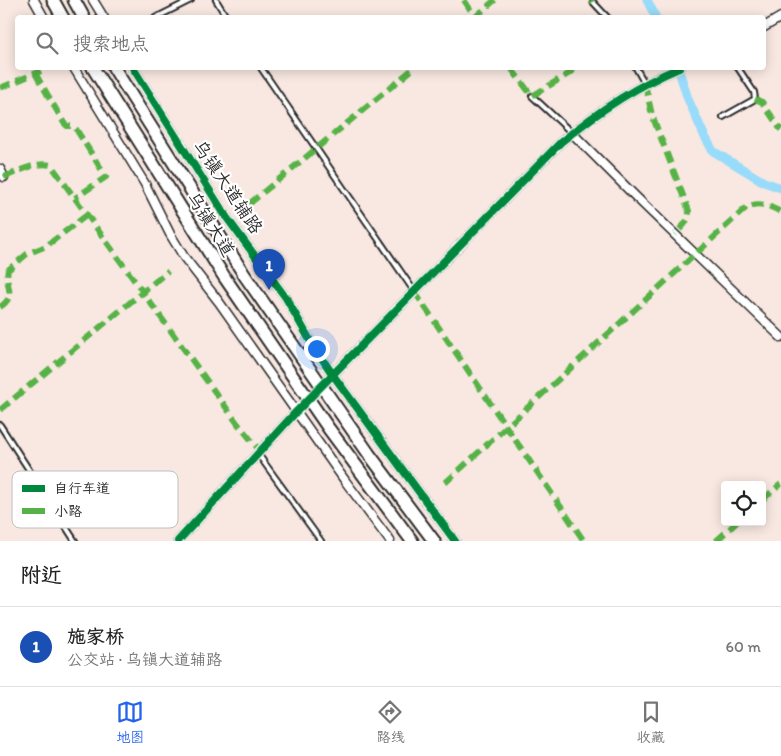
<!DOCTYPE html>
<html lang="zh">
<head>
<meta charset="utf-8">
<style>
  body { margin:0; font-family:Itim,"LXGW WenKai TC",sans-serif; background:#f6f6f6; color:#222 }
  .controls { position:absolute; right:15px; bottom:15px; display:grid; overflow:hidden; border-radius:5px; box-shadow:0 2px 12px #0003 }
  .controls button { width:45px; height:45px; display:grid; place-items:center; padding:0; border:0; border-bottom:1px solid #e0e0e0; background:#fff; color:#222; font:25px sans-serif }
  .you { position:absolute; left:316px; top:348px; width:18px; height:18px; margin:-12px; border:4px solid #fff; border-radius:50%; background:#1a73e8; box-shadow:0 0 0 8px #1a73e833 }
  .badge { display:grid; place-items:center; width:32px; height:32px; border-radius:50%; background:#2563eb; color:#fff; font-size:16px; font-weight:700 }
  .pin { position:absolute; translate:-50% -41px; filter:drop-shadow(0 1px 2px #0008) }
  .pin::after { content:''; position:absolute; top:26px; width:18px; height:15px; background:inherit; clip-path:polygon(0 0,100% 0,50% 100%) }
  .list { margin:0; padding:0; list-style:none }
  h2 { display:flex; justify-content:space-between; align-items:center; height:65px; margin:0; padding:0 20px; font-size:21px }
  h2 small { font-size:16px; font-weight:400; color:#767676 }
  .list li { display:grid; grid-template-columns:32px 1fr auto; gap:15px; align-items:center; box-sizing:border-box; height:80px; padding:0 20px; border-top:1px solid #e0e0e0 }
  .list b { display:block; font-size:19px; white-space:nowrap }
  .list p { margin:0; font-size:16px; white-space:nowrap; color:#767676 }
  .list em { font-size:16px; font-style:normal; color:#767676 }
  .icon { flex:none; width:28px; height:28px; fill:none; stroke:currentColor; stroke-width:2; stroke-linecap:round; stroke-linejoin:round }
  .map { position:relative; flex:none; width:781px; height:541px; overflow:hidden }
  .search { position:absolute; background:#fff; box-shadow:0 2px 12px #0003; left:15px; right:15px; top:15px; height:55px; display:flex; align-items:center; gap:12px; box-sizing:border-box; padding:0 18px; border-radius:5px; color:#767676; font-size:19px }
  .sheet { height:145px; background:#fff }
  nav { display:flex; justify-content:space-around; align-items:center; box-sizing:border-box; height:70px; border-top:1px solid #e0e0e0; background:#fff; font-size:14px; color:#767676 }
  nav a { display:grid; justify-items:center; gap:2px }
  nav .on { color:#2563eb }
  .map>svg:first-child { display:block }
  .lines { fill:none; stroke-linecap:round; stroke-linejoin:round }
  .canal { stroke:#98dbfa; stroke-width:9 }
  .service-casing { stroke:#2b2b2b; stroke-width:8 }
  .minor-casing { stroke:#2b2b2b; stroke-width:11 }
  .primary-casing { stroke:#2b2b2b; stroke-width:15 }
  .service { stroke:#fff; stroke-width:4 }
  .minor { stroke:#fff; stroke-width:8 }
  .primary { stroke:#fff; stroke-width:11 }
  .quiet { stroke:#56b246; stroke-width:6; stroke-dasharray:12 6; stroke-linecap:butt }
  .cycleway-casing { stroke:#fff; stroke-width:11 }
  .cycleway { stroke:#00873e; stroke-width:8 }
  .labels { text-anchor:middle; dominant-baseline:central; stroke-width:4.5; stroke-linejoin:round; paint-order:stroke }
  .street-label { font-size:18px; fill:#2b2b2b; stroke:#fff }
  .key { fill:#fff; stroke:#bfbfbf; stroke-width:1 }
  .key-label { font-size:14px; fill:#2b2b2b }
</style>
</head>
<body>
<div class="map">
<svg width="781" height="541" viewBox="0 0 781 541">
  <rect width="100%" height="100%" fill="#f8e8e1"/>
  <filter id="ink" filterUnits="userSpaceOnUse"><feTurbulence type="fractalNoise" baseFrequency=".02" numOctaves="2"/><feDisplacementMap in="SourceGraphic" scale="10" xChannelSelector="R" yChannelSelector="G"/><feConvolveMatrix kernelMatrix="1 2 1 2 8 2 1 2 1" color-interpolation-filters="sRGB"/></filter>
  <g filter="url(#ink)">
    <g class="lines">
      <path class="canal" d="M647,0L656,18
        M678,68L688,99L704,135L713,151L764,182L781,188"/>
      <g class="service-casing">
        <path id="service" d="M216,0L227,18
          M593,2L608,18
          M155,18L191,0
          M261,68L414,291
          M636,68L645,84
          M532,96L572,133
          M723,117L755,99L754,92L738,68
          M0,425L75,541
          M258,454L321,541"/>
      </g>
      <g class="minor-casing">
        <path id="minor" d="M34,0L44,18
          M93,0L104,18
          M764,27L781,17
          M74,68L145,184L170,234L184,257L219,302L346,482L390,541
          M133,68L227,218L286,298L311,342L333,375L455,541
          M572,133L636,197L781,337
          M0,169L4,177
          M178,541L296,412L561,142C597,112 636,86 679,68"/>
      </g>
      <g class="primary-casing">
        <path id="primary" d="M53,0L63,18
          M74,0L84,18
          M93,68L225,278L329,429L412,541
          M114,68L245,276L369,454L434,541"/>
      </g>
      <use href="#service" class="service"/>
      <use href="#minor" class="minor"/>
      <use href="#primary" class="primary"/>
      <path class="quiet" d="M464,0L476,18
        M591,0L593,2
        M474,18L495,0
        M511,68L532,96L578,68
        M35,73L64,123L67,126H73L76,129L106,177L75,198
        M645,84L652,115L689,211C689,222 682,227 675,234
        M0,88L41,71
        M755,99L762,102L781,130
        M4,177C18,172 36,161 51,165L238,424L261,452
        M249,204L414,68
        M414,291L584,541
        M0,307C18,295 4,287 8,270L27,254L46,246L87,215
        M0,410L168,271
        M445,483L747,207C760,201 769,206 781,212
        M762,500L781,484
        M716,541L737,522"/>
      <g class="cycleway-casing">
        <path id="cycleway" d="M133,68L227,218L286,298L311,342L333,375L455,541
          M178,541L296,412L561,142C597,112 636,86 679,68"/>
      </g>
      <use href="#cycleway" class="cycleway"/>
    </g>
  </g>
  <g class="labels">
    <g class="street-label">
      <text transform="translate(228 187) rotate(56)">乌镇大道辅路</text>
      <text transform="translate(211 224) rotate(58)">乌镇大道</text>
    </g>
  </g>
  <rect x="12" y="471" width="166" height="57" rx="8" class="key"/>
  <rect x="22" y="485" width="23" height="7" fill="#00873e"/>
  <rect x="22" y="508" width="23" height="6" fill="#56b246"/>
  <g class="key-label">
    <text x="54" y="493">自行车道</text>
    <text x="54" y="516">小路</text>
  </g>
</svg>
<div class="controls">
<button><svg class="icon" aria-label="locate" viewBox="0 0 24 24"><circle cx="12" cy="12" r="6"/><path d="M12 2v4M12 18v4M2 12h4M18 12h4"/></svg></button>
</div>
<div class="you"></div>
<div class="pin badge" style="left:269px;top:290px;background:#1a4fb4">1</div>
<div class="search"><svg class="icon" aria-label="search" viewBox="0 0 24 24"><circle cx="10" cy="10" r="6"/><path d="M15 15l6 6"/></svg>搜索地点</div>
</div>
<section class="sheet">
<h2>附近<small></small></h2>
<ul class="list">
<li><span class="badge" style="background:#1a4fb4">1</span><div><b>施家桥</b><p>公交站 · 乌镇大道辅路</p></div><em>60 m</em></li>
</ul>
</section>
<nav>
<a class="on"><svg class="icon" aria-label="map" viewBox="0 0 24 24"><path d="M3 6l6-2 6 2 6-2v14l-6 2-6-2-6 2zM9 4v14M15 6v14"/></svg>地图</a>
<a><svg class="icon" aria-label="directions" viewBox="0 0 24 24"><path d="M12 3l9 9-9 9-9-9zM9 14v-3h6M13 9l2 2-2 2"/></svg>路线</a>
<a><svg class="icon" aria-label="saved" viewBox="0 0 24 24"><path d="M7 4h10v16l-5-4-5 4z"/></svg>收藏</a>
</nav>
</body>
</html>
